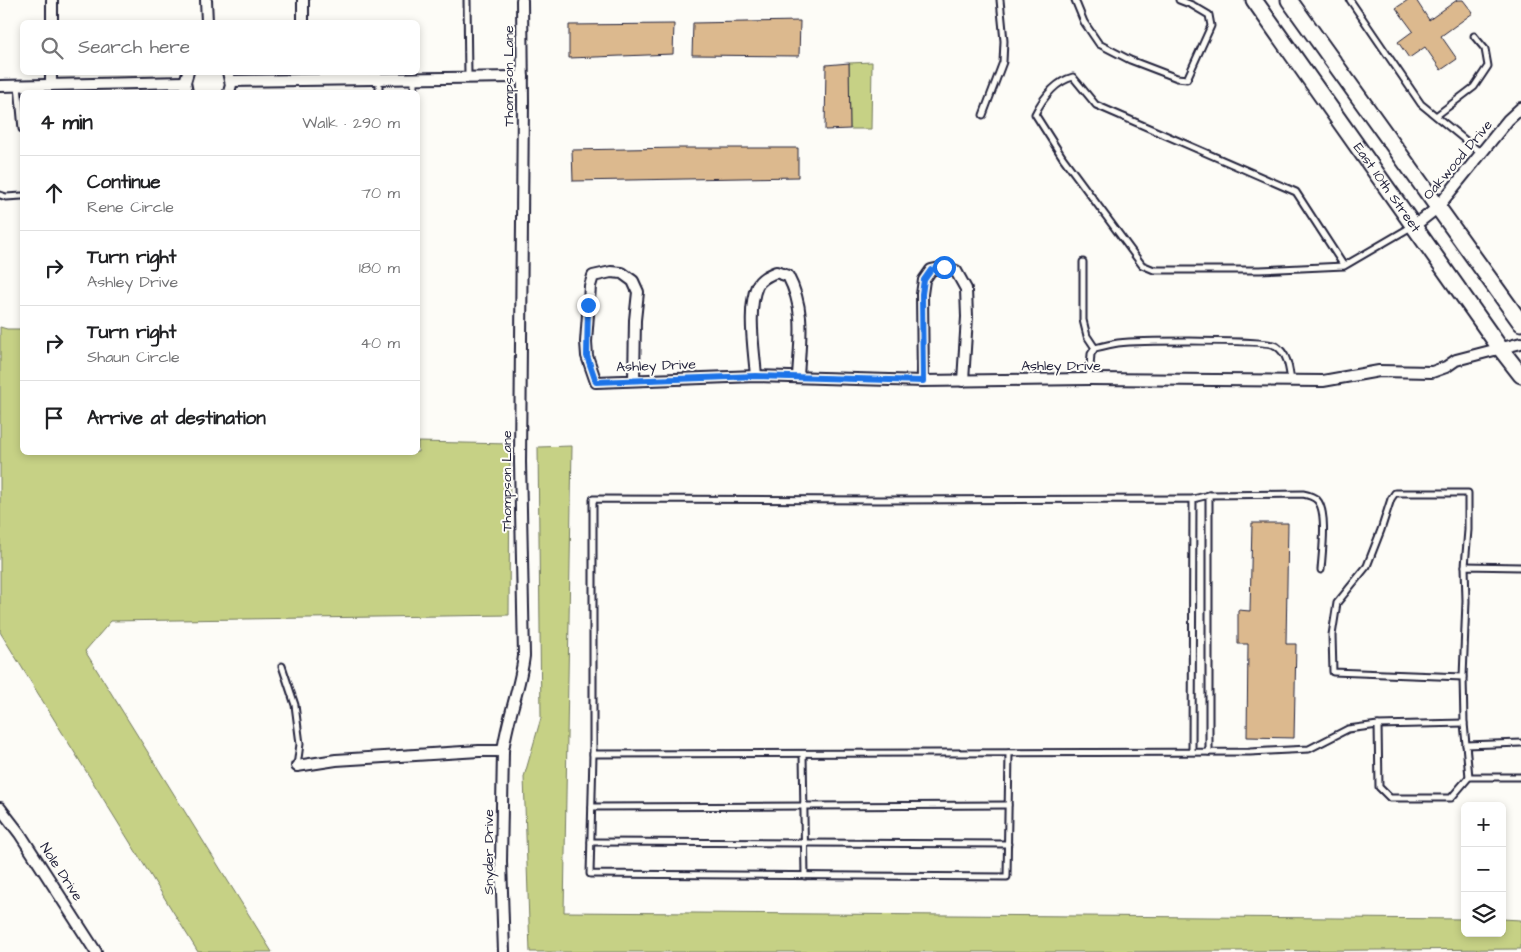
<!DOCTYPE html>
<meta charset="utf-8">
<style>
body{margin:0;font-family:"Architects Daughter",sans-serif;background:#f6f6f6;color:#202124}
.controls{position:absolute;right:15px;bottom:15px;display:grid;overflow:hidden;border-radius:8px;box-shadow:0 2px 8px #0003}
.controls button{width:45px;height:45px;display:grid;place-items:center;padding:0;border:0;border-bottom:1px solid #e0e0e0;background:#fff;color:#202124;font:25px sans-serif}
.stop{position:absolute;width:15px;height:15px;margin:-11px;border:4px solid #1a73e8;border-radius:50%;background:#fff}
.stop.end{background:#1a73e8;border-color:#fff;box-shadow:0 1px 5px #0008}
.list{margin:0;padding:0;list-style:none}
h2{display:flex;justify-content:space-between;align-items:center;height:65px;margin:0;padding:0 20px;font-size:21px}
h2 small{font-size:16px;font-weight:400;color:#757577}
.list li{display:grid;grid-template-columns:32px 1fr auto;gap:15px;align-items:center;box-sizing:border-box;height:75px;padding:0 20px;border-top:1px solid #e0e0e0}
.list b{display:block;font-size:19px;white-space:nowrap}
.list p{margin:0;font-size:16px;white-space:nowrap;color:#757577}
.list em{font-size:16px;font-style:normal;color:#757577}
.icon{flex:none;width:28px;height:28px;fill:none;stroke:currentColor;stroke-width:2;stroke-linecap:round;stroke-linejoin:round}
.map{position:relative;flex:none;width:1521px;height:952px;overflow:hidden}
.search{position:absolute;background:#fff;box-shadow:0 2px 8px #0003;left:20px;top:20px;width:400px;height:55px;display:flex;align-items:center;gap:12px;box-sizing:border-box;padding:0 18px;border-radius:8px;color:#757577;font-size:19px}
.panel{position:absolute;background:#fff;box-shadow:0 2px 8px #0003;left:20px;top:90px;width:400px;height:365px;border-radius:8px}
.map>svg:first-child{display:block}
</style>
<div class="map">
<svg width="1521" height="952" viewBox="0 0 1521 952">
<rect width="100%" height="100%" fill="#fdfcf7"/>
<filter id="ink" filterUnits="userSpaceOnUse"><feTurbulence type="fractalNoise" baseFrequency=".02" numOctaves="2"/><feDisplacementMap in="SourceGraphic" scale="10" xChannelSelector="R" yChannelSelector="G"/><feConvolveMatrix kernelMatrix="1 2 1 2 8 2 1 2 1" color-interpolation-filters="sRGB"/></filter>
<g filter="url(#ink)">
<g fill="#c6d185" stroke="#747a60">
<path d="M 872,62 L 871,129 L 850,129 L 849,63 Z"/>
<path d="M 0,327 L 7,329 L 22,329 L 22,452 L 418,452 L 418,442 L 510,444 L 509,615 L 111,621 L 85,651 L 272,952 L 198,952 L 0,632 Z"/>
<path d="M 572,446 L 564,912 L 1465,919 L 1465,933 L 1502,933 L 1502,919 L 1521,920 L 1521,949 L 1091,952 L 530,952 L 524,777 L 541,718 L 538,447 Z"/>
</g>
<g fill="#dcb98e" stroke="#22223b">
<path d="M 1408,0 L 1416,0 L 1429,20 L 1457,0 L 1463,0 L 1473,13 L 1441,36 L 1457,59 L 1441,70 L 1425,47 L 1409,58 L 1398,42 L 1413,31 L 1396,8 Z"/>
<path d="M 800,21 L 799,56 L 692,55 L 693,23 Z"/>
<path d="M 674,24 L 673,54 L 569,58 L 569,25 Z"/>
<path d="M 849,63 L 850,129 L 825,130 L 826,65 Z"/>
<path d="M 678,148 L 798,148 L 798,177 L 573,181 L 572,150 Z"/>
<path d="M 1252,523 L 1288,523 L 1286,644 L 1296,644 L 1294,738 L 1247,737 L 1248,644 L 1238,644 L 1238,610 L 1250,611 Z"/>
</g>
<g fill="none" stroke-linecap="round" stroke-linejoin="round">
<defs>
<g id="service">
<path d="M 467,0 L 468,76"/>
<path d="M 1075,0 L 1084,22 L 1099,44 L 1130,60 L 1177,78 L 1187,79 L 1211,26 L 1209,15 L 1192,5 L 1179,0"/>
<path d="M 1350,0 L 1421,104 L 1481,153"/>
<path d="M 379,78 L 379,92"/>
<path d="M 414,78 L 414,92"/>
<path d="M 18,85 L 22,129"/>
<path d="M 983,115 L 1003,62 L 1004,41 L 1000,0"/>
<path d="M 1436,116 L 1474,87 L 1488,66 L 1485,49 L 1474,36"/>
<path d="M 0,195 L 6,197 L 22,196"/>
<path d="M 1083,262 L 1083,320 L 1087,336 L 1095,348"/>
<path d="M 1344,266 L 1296,192 L 1096,105 L 1073,77 C 1054,82 1043,98 1035,114 L 1063,158 L 1142,265 L 1154,270 L 1260,270 L 1344,266 L 1411,227"/>
<path d="M 1089,379 L 1091,354 L 1095,348 C 1103,346 1111,344 1118,343 C 1137,341 1267,339 1276,346 C 1288,354 1289,368 1291,381"/>
<path d="M 1209,495 L 1209,752"/>
<path d="M 1193,499 L 1209,495 L 1303,494 C 1308,495 1313,496 1317,500 C 1328,511 1322,554 1321,570"/>
<path d="M 282,666 L 295,705 L 300,744 L 297,766"/>
<path d="M 1463,677 L 1333,672 L 1332,635 L 1337,603 L 1367,566 L 1381,530 L 1391,499 L 1395,493 L 1468,493 L 1468,530 L 1465,566"/>
<path d="M 1378,725 L 1464,723"/>
<path d="M 1466,745 L 1521,743"/>
<path d="M 1192,752 L 1193,499 L 880,500 L 593,499 L 593,754 L 1250,752 L 1309,749 L 1348,729 L 1378,725 L 1379,787 L 1390,798 L 1451,798 L 1469,777 L 1521,777"/>
<path d="M 593,754 L 590,874 L 1007,877 L 1009,753"/>
<path d="M 803,754 L 805,876"/>
<path d="M 1469,777 L 1464,723 L 1463,677 L 1466,601 L 1465,566 L 1521,567"/>
<path d="M 592,807 L 1008,805"/>
<path d="M 591,842 L 1008,844"/>
</g>
<g id="minor">
<path d="M 206,0 L 207,22"/>
<path d="M 303,0 L 303,22"/>
<path d="M 52,22 L 52,0"/>
<path d="M 228,72 L 231,85 L 229,92"/>
<path d="M 231,81 L 523,77"/>
<path d="M 51,85 L 51,72"/>
<path d="M 0,86 L 185,82"/>
<path d="M 187,92 L 185,82 L 188,72"/>
<path d="M 1414,226 L 1437,208 L 1508,120 L 1521,108"/>
<path d="M 756,376 C 754,350 747,309 757,286 C 761,278 769,275 776,272 L 788,276 C 806,310 800,340 798,377"/>
<path d="M 634,380 L 635,320 L 638,292 L 633,281 L 622,273 L 611,272 L 593,276 L 590,286 L 586,342 L 587,356 L 596,382 L 756,376 L 923,381 L 1089,379 L 1323,381 L 1379,371 L 1432,372 L 1446,367 L 1456,360 L 1521,343"/>
<path d="M 923,381 L 922,294 L 924,280 L 931,270 L 944,267 L 956,271 L 966,289 L 967,317 L 963,381"/>
<path d="M 503,751 L 501,862 L 504,952"/>
<path d="M 297,766 L 336,760 L 479,751 L 503,751 C 507,719 520,689 524,656 L 520,462 L 523,101 L 522,0"/>
<path d="M 0,808 L 20,834 L 96,952"/>
</g>
<g id="primary">
<path id="s1" d="M 1254,0 L 1500,348 L 1521,375"/>
<path d="M 1289,0 L 1521,323"/>
</g>
</defs>
<use href="#service" stroke="#22223b" stroke-width="9"/>
<use href="#minor" stroke="#22223b" stroke-width="14"/>
<use href="#primary" stroke="#22223b" stroke-width="19"/>
<use href="#service" stroke="#fdfcf7" stroke-width="5"/>
<use href="#minor" stroke="#fdfcf7" stroke-width="10"/>
<use href="#primary" stroke="#fdfcf7" stroke-width="15"/>
</g>
</g>
<g fill="none" stroke-linecap="round" stroke-linejoin="round" filter="url(#ink)">
<path stroke="#1a73e8" stroke-width="6" d="M 588,305 L 587,356 L 596,382 L 756,376 L 923,381 L 922,294 L 924,280 L 931,270 L 944,267"/>
</g>
<g text-anchor="middle" dominant-baseline="central" stroke-width="4" stroke-linejoin="round" paint-order="stroke">
<g font-size="14" fill="#22223b" stroke="#fdfcf7">
<text transform="translate(509 76) rotate(-90)">Thompson Lane</text>
<text transform="translate(1458 160) rotate(-50)">Oakwood Drive</text>
<text stroke="none"><textPath href="#s1" startOffset="230">East 10th Street</textPath></text>
<text transform="translate(656 366) rotate(-2)">Ashley Drive</text>
<text x="1061" y="366">Ashley Drive</text>
<text transform="translate(507 481) rotate(-90)">Thompson Lane</text>
<text transform="translate(489 852) rotate(-90)">Snyder Drive</text>
<text transform="translate(61 872) rotate(57)">Nole Drive</text>
</g>
</g>
</svg>
<div class="controls">
<button>+</button>
<button>−</button>
<button><svg class="icon" aria-label="layers" viewBox="0 0 24 24"><path d="M12 4l9 5-9 5-9-5zM3 14l9 5 9-5"/></svg></button>
</div>
<div class="stop" style="left:944px;top:267px"></div>
<div class="stop end" style="left:588px;top:305px"></div>
<div class="search"><svg class="icon" aria-label="search" viewBox="0 0 24 24"><circle cx="10" cy="10" r="6"/><path d="M15 15l6 6"/></svg>Search here</div>
<section class="panel">
<h2>4 min<small>Walk · 290 m</small></h2>
<ul class="list">
<li><svg class="icon" aria-label="ahead" viewBox="0 0 24 24"><path d="M12 20V5M6 11l6-6 6 6"/></svg><div><b>Continue</b><p>Rene Circle</p></div><em>70 m</em></li>
<li><svg class="icon" aria-label="right" viewBox="0 0 24 24"><path d="M7 20v-9h11M14 6l5 5-5 5"/></svg><div><b>Turn right</b><p>Ashley Drive</p></div><em>180 m</em></li>
<li><svg class="icon" aria-label="right" viewBox="0 0 24 24"><path d="M7 20v-9h11M14 6l5 5-5 5"/></svg><div><b>Turn right</b><p>Shaun Circle</p></div><em>40 m</em></li>
<li><svg class="icon" aria-label="arrive" viewBox="0 0 24 24"><path d="M6 21V4h12l-3 4 3 4H6"/></svg><div><b>Arrive at destination</b></div></li>
</ul>
</section>
</div>
